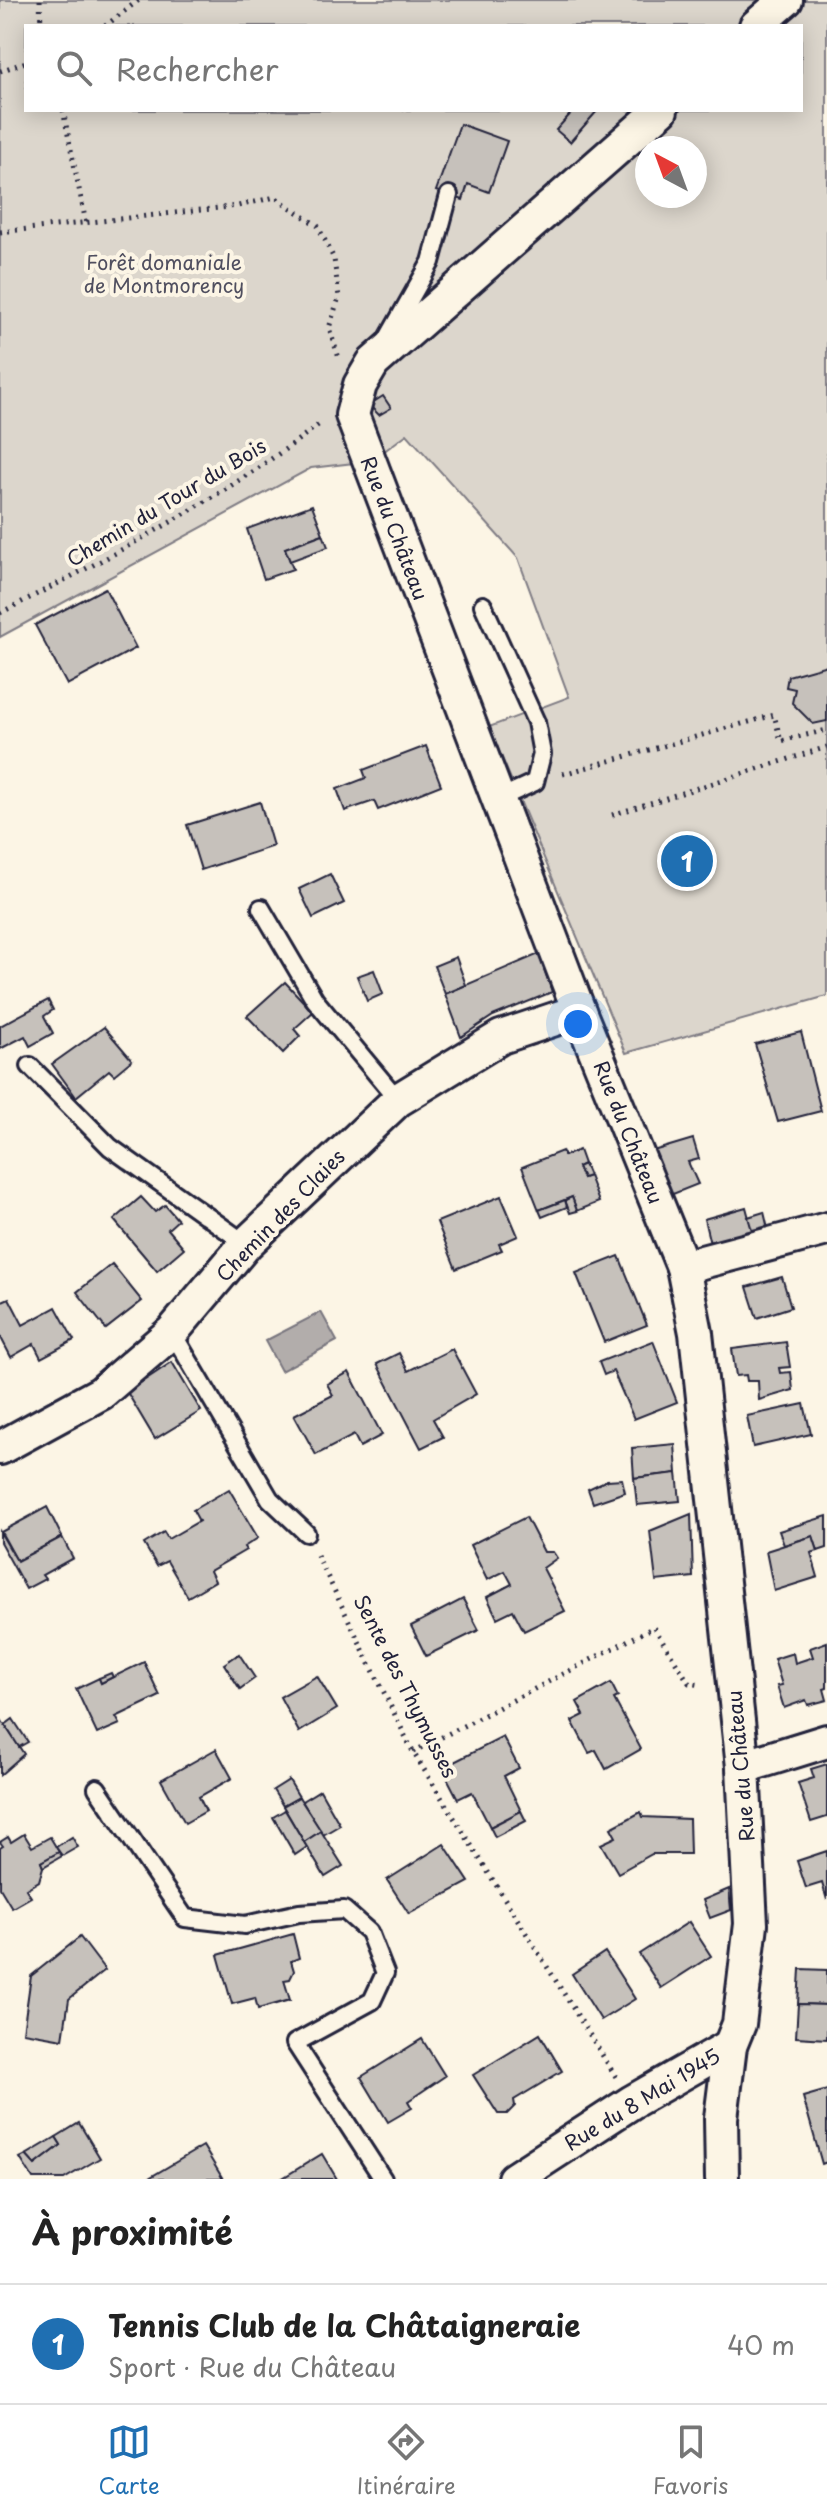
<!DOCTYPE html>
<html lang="fr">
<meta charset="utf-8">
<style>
body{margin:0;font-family:"Playpen Sans",sans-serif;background:#f2f2f2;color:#222}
.compass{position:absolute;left:635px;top:136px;width:72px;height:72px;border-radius:50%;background:#fff;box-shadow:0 4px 20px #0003;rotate:319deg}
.you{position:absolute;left:578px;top:1024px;width:28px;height:28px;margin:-20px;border:6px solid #fff;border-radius:50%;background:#1a73e8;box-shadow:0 0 0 12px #1a73e833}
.badge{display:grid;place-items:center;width:52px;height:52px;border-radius:50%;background:#1f6fb2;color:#fff;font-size:26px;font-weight:700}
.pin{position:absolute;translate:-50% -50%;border:4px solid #fff;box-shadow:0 2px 8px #0006}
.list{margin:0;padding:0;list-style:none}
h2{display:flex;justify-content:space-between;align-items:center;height:104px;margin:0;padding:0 32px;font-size:34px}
h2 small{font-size:26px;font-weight:400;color:#767676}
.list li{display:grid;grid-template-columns:52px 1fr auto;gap:24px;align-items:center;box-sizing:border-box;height:120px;padding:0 32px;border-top:2px solid #e0e0e0}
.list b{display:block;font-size:30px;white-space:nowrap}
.list p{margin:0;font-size:26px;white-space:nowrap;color:#767676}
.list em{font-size:26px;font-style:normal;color:#767676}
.icon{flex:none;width:44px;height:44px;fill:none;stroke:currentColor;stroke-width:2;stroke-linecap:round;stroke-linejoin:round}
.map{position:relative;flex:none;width:827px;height:2179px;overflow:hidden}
.search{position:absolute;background:#fff;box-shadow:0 4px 20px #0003;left:24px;right:24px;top:24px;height:88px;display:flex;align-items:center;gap:20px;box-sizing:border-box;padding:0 28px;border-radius:0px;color:#767676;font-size:30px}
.sheet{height:224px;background:#fff}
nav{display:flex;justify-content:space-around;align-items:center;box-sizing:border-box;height:112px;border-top:2px solid #e0e0e0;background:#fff;font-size:22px;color:#767676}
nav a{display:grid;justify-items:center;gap:4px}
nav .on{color:#1f6fb2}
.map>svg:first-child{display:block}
</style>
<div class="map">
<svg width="827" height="2179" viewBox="0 0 827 2179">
<rect width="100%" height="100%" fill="#fcf5e5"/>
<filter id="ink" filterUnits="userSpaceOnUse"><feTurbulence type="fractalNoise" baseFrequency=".0125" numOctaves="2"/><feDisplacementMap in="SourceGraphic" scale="16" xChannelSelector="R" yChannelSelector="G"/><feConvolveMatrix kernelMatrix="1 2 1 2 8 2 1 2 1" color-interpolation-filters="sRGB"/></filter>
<g filter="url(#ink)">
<path fill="#dcd6cc" stroke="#7f7c84" stroke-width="2" fill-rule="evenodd" d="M 0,0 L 827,0 L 827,996 L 626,1053 L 489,727 L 569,697 L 518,558 L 407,434 L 371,461 L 311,468 L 0,637 ZM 26,26 L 801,26 L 801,110 L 26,110 ZM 647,148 L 695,148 L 695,196 L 647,196 Z"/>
<path fill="#b2adab" stroke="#78757e" stroke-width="2" d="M 321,1312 L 337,1341 L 281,1371 L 265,1341 Z"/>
<g fill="#c6c1bb" stroke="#22223b" stroke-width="2">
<path d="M 574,110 L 598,110 L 570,142 L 556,130 Z"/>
<path d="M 460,124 L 507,141 L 489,192 L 468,184 L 463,200 L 436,191 Z"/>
<path d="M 383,396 L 391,408 L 379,415 L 369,405 Z"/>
<path d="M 312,505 L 323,534 L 285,548 L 293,569 L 264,579 L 247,529 Z"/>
<path d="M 323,534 L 328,547 L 290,561 L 285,548 Z"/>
<path d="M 105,588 L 136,648 L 67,685 L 35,625 Z"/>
<path d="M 827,665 L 827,721 L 813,724 L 792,703 L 795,689 L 786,687 L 788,676 Z"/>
<path d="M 426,746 L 441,785 L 378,810 L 374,801 L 345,811 L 337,789 L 366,778 L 363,770 Z"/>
<path d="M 260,802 L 273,846 L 201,870 L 187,825 Z"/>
<path d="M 330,874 L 344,903 L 313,918 L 299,889 Z"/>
<path d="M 539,954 L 552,992 L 493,1016 L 461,1037 L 445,994 Z"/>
<path d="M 456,957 L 466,985 L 445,994 L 434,966 Z"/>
<path d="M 374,970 L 383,994 L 367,1001 L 357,976 Z"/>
<path d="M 285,982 L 313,1012 L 294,1029 L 300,1036 L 283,1053 L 247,1016 Z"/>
<path d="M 48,1000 L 53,1010 L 44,1016 L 53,1033 L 30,1046 L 25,1036 L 0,1049 L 0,1026 Z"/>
<path d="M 104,1027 L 132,1060 L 114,1075 L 109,1070 L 76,1097 L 52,1064 Z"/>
<path d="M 801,1032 L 821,1111 L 778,1122 L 755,1044 Z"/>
<path d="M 693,1139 L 699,1159 L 688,1162 L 698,1184 L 668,1196 L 653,1151 Z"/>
<path d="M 579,1150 L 584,1164 L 578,1167 L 583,1178 L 589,1176 L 599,1202 L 577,1211 L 572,1197 L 539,1210 L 522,1167 L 562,1151 L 564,1156 Z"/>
<path d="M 584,1164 L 589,1176 L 583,1178 L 578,1167 Z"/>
<path d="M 501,1196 L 518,1236 L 499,1244 L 502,1250 L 456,1269 L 437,1222 Z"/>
<path d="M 141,1197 L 155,1212 L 165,1205 L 178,1220 L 168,1229 L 184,1248 L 157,1271 L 114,1220 Z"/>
<path d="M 572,1197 L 577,1211 L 570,1213 L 565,1200 Z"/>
<path d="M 565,1200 L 567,1207 L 542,1217 L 539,1210 Z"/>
<path d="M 746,1207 L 754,1237 L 711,1248 L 704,1219 Z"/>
<path d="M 764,1212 L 769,1233 L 754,1237 L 748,1217 Z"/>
<path d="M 619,1256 L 647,1325 L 604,1342 L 576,1273 Z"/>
<path d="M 112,1264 L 142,1301 L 106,1329 L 77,1292 Z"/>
<path d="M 782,1277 L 791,1307 L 757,1318 L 747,1287 Z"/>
<path d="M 9,1298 L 23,1325 L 56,1307 L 74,1340 L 41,1358 L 34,1344 L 11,1357 L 0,1336 L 0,1302 Z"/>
<path d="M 653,1341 L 677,1402 L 634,1419 L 613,1371 L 604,1375 L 599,1362 Z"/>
<path d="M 786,1342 L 790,1367 L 779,1368 L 780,1373 L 791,1372 L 793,1390 L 759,1400 L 758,1381 L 747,1381 L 746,1375 L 736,1376 L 732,1349 Z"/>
<path d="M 452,1349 L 476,1394 L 433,1419 L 443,1437 L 421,1448 L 377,1364 L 399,1353 L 408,1371 Z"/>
<path d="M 172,1362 L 201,1411 L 155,1439 L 127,1392 Z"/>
<path d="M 349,1372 L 382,1435 L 360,1447 L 354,1435 L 316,1455 L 294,1415 L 333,1395 L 327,1384 Z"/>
<path d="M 804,1404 L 811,1434 L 753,1447 L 747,1416 Z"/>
<path d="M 675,1444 L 677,1473 L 634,1478 L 632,1448 Z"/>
<path d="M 677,1473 L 680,1501 L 637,1505 L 634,1478 Z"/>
<path d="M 622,1479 L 625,1492 L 593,1503 L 588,1489 L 607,1480 Z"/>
<path d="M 229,1489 L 258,1538 L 244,1547 L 246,1550 L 210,1571 L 215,1581 L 188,1597 L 167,1561 L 157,1566 L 144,1544 L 164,1532 L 168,1539 L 199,1521 L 193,1510 Z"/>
<path d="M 47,1507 L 62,1537 L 17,1561 L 1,1532 Z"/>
<path d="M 691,1514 L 693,1577 L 656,1581 L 650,1531 Z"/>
<path d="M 827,1516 L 827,1548 L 818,1551 L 813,1536 L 784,1545 L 779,1531 Z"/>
<path d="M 526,1517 L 544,1552 L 553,1552 L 557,1558 L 543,1568 L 565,1611 L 524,1631 L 513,1610 L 497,1618 L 487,1597 L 512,1584 L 505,1571 L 487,1580 L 470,1545 Z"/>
<path d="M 0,1532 L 17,1561 L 62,1537 L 73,1558 L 42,1575 L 45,1579 L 26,1589 L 0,1542 Z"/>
<path d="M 813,1536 L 818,1551 L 811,1553 L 818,1577 L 774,1591 L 766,1551 Z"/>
<path d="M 463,1599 L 479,1630 L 426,1656 L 411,1626 Z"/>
<path d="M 827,1642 L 827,1688 L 824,1689 L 827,1700 L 808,1705 L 806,1700 L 784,1708 L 777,1686 L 782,1685 L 774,1659 L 793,1653 L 795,1663 L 813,1657 L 810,1648 Z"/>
<path d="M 239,1654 L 255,1678 L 240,1689 L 224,1664 Z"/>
<path d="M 144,1662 L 160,1696 L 116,1717 L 120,1724 L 97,1734 L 76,1689 L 99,1678 L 101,1683 Z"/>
<path d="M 111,1673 L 113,1677 L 101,1683 L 99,1678 Z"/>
<path d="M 317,1676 L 337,1709 L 299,1732 L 280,1697 Z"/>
<path d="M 611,1683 L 618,1697 L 614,1699 L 641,1749 L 606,1769 L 596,1750 L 589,1753 L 572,1721 L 584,1715 L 577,1702 Z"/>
<path d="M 0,1718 L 24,1754 L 0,1775 Z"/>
<path d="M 13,1719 L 28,1742 L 19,1747 L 5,1725 Z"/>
<path d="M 503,1737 L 519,1768 L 504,1776 L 521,1811 L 490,1827 L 472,1792 L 458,1799 L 442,1768 Z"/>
<path d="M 216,1749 L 232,1778 L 199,1797 L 206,1811 L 185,1823 L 161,1780 Z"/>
<path d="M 827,1764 L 827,1817 L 811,1822 L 798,1783 L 814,1778 L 811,1769 Z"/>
<path d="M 289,1780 L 299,1797 L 283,1806 L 273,1790 Z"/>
<path d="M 320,1790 L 340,1825 L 323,1835 L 302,1801 Z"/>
<path d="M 299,1797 L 321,1831 L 304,1842 L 283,1806 Z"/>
<path d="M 285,1810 L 307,1847 L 295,1855 L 273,1817 Z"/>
<path d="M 521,1811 L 526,1821 L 495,1837 L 490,1827 Z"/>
<path d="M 641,1812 L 643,1817 L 689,1819 L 690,1854 L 652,1854 L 618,1873 L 601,1844 L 616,1837 L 611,1828 Z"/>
<path d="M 321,1831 L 343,1866 L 325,1877 L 304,1842 Z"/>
<path d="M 24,1834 L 32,1847 L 50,1837 L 59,1852 L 41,1862 L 43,1867 L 39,1881 L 26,1889 L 31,1897 L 12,1908 L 0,1888 L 0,1848 L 3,1846 L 0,1842 L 8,1837 L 11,1842 Z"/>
<path d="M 72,1837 L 78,1847 L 62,1856 L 56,1847 Z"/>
<path d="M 444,1844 L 469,1882 L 409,1914 L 387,1880 Z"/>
<path d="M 827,1851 L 827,1900 L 822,1883 L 806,1888 L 797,1861 Z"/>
<path d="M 59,1852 L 62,1856 L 43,1867 L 41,1862 Z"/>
<path d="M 729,1889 L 731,1910 L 710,1918 L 703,1900 Z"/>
<path d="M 689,1922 L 711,1956 L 661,1988 L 639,1954 Z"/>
<path d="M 293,1934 L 299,1958 L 291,1961 L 294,1971 L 290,1979 L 284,1980 L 290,2000 L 258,2009 L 255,1998 L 232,2004 L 218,1955 Z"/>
<path d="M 80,1937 L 105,1970 L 69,1999 L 63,2039 L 23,2032 L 31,1976 Z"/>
<path d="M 605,1952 L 635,1999 L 601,2020 L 572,1974 Z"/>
<path d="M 800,1969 L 827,1970 L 827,2005 L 798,2004 Z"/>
<path d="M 798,2004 L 827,2005 L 827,2039 L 796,2037 Z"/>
<path d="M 540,2034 L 562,2071 L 514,2100 L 515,2106 L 507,2114 L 498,2114 L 473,2075 Z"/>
<path d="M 422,2039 L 445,2076 L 408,2101 L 412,2108 L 388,2122 L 361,2077 Z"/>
<path d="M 827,2090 L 827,2162 L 822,2164 L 803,2097 Z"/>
<path d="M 79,2123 L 100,2158 L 64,2179 L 33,2179 L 20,2158 L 26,2155 L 35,2165 L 61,2145 L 56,2137 Z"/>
<path d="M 56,2137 L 61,2145 L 35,2165 L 26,2155 Z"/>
<path d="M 203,2146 L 223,2179 L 150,2179 L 149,2178 Z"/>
<path d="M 322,2154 L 337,2179 L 281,2179 Z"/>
</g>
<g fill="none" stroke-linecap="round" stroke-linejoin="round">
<defs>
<g id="service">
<path d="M 388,338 L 431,262 L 449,195"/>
<path d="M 483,605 L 536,722 L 542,754 L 535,782 L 498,799"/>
<path d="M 261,908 L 315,1000 L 398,1100"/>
<path d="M 30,1066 L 110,1147 L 246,1244"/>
<path d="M 172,1332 L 270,1499 L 306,1533"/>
<path d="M 97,1788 L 185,1918 L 245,1925 L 299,1913 L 344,1910 L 369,1932 L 385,1973 L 372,2001 L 295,2043 L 383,2179"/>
</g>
<g id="minor">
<path d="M 756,26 L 786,0"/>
<path d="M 661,110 L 373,363 L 360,385 L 352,415 L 579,1011 L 683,1267 L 696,1333 L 743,1767 L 751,1924 L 739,2024 L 730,2046 L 721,2118 L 722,2179"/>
<path d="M 683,1267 L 827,1229"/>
<path d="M 0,1448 L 101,1393 L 172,1332 L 246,1244 L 398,1100 L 501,1037 L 579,1011"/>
<path d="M 743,1767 L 827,1741"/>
<path d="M 514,2179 L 632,2102 L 730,2046"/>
</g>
</defs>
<use href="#service" stroke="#22223b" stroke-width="22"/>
<use href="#minor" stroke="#22223b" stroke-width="38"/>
<g stroke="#22223b" stroke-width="5" stroke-dasharray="2 6" stroke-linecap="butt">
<path d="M 40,0 L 41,26"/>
<path d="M 105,26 L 139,0"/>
<path d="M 0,71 L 26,62"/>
<path d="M 63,110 L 86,223"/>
<path d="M 0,232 L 238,206 L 275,197 L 318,226 L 334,259 L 339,297 L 329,328 L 339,358"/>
<path d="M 0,613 C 109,558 225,497 322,422"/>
<path d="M 563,774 L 774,715 L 781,741 L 827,730"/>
<path d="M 612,815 L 827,747"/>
<path d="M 317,1555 L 413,1752 L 616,2077"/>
<path d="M 413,1752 L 654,1627 L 689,1683 L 702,1685"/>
</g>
<use href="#service" stroke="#fcf5e5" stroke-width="16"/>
<use href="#minor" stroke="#fcf5e5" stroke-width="32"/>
</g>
</g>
<g text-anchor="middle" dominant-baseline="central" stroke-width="8" stroke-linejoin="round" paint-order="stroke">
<g font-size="20" fill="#504f5f" stroke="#fcf5e5">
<text x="164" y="262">Forêt domaniale<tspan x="164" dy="23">de Montmorency</tspan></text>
</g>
<g font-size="20" fill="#22223b" stroke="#fcf5e5">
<text transform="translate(166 502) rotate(-31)">Chemin du Tour du Bois</text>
<text transform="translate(395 528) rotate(69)">Rue du Château</text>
<text transform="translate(629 1132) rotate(68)">Rue du Château</text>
<text transform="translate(280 1215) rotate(-46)">Chemin des Claies</text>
<text transform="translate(406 1686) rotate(63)">Sente des Thymusses</text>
<text transform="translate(740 1766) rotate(-95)">Rue du Château</text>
<text transform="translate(642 2099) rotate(-31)">Rue du 8 Mai 1945</text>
</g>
</g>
</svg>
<svg class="compass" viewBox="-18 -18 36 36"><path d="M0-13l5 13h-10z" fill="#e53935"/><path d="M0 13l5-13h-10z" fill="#767676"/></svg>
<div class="you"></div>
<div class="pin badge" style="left:687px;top:861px">1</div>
<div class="search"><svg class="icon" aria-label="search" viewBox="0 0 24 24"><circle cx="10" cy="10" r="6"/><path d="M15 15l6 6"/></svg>Rechercher</div>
</div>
<section class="sheet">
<h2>À proximité<small></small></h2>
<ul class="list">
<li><span class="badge">1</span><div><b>Tennis Club de la Châtaigneraie</b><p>Sport · Rue du Château</p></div><em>40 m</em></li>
</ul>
</section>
<nav>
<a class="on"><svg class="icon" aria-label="map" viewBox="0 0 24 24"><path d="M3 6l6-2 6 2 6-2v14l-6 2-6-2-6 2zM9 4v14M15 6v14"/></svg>Carte</a>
<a><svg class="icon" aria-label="directions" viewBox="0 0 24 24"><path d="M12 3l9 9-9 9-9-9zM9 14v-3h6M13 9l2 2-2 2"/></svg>Itinéraire</a>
<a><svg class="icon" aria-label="saved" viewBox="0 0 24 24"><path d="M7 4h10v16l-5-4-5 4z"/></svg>Favoris</a>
</nav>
